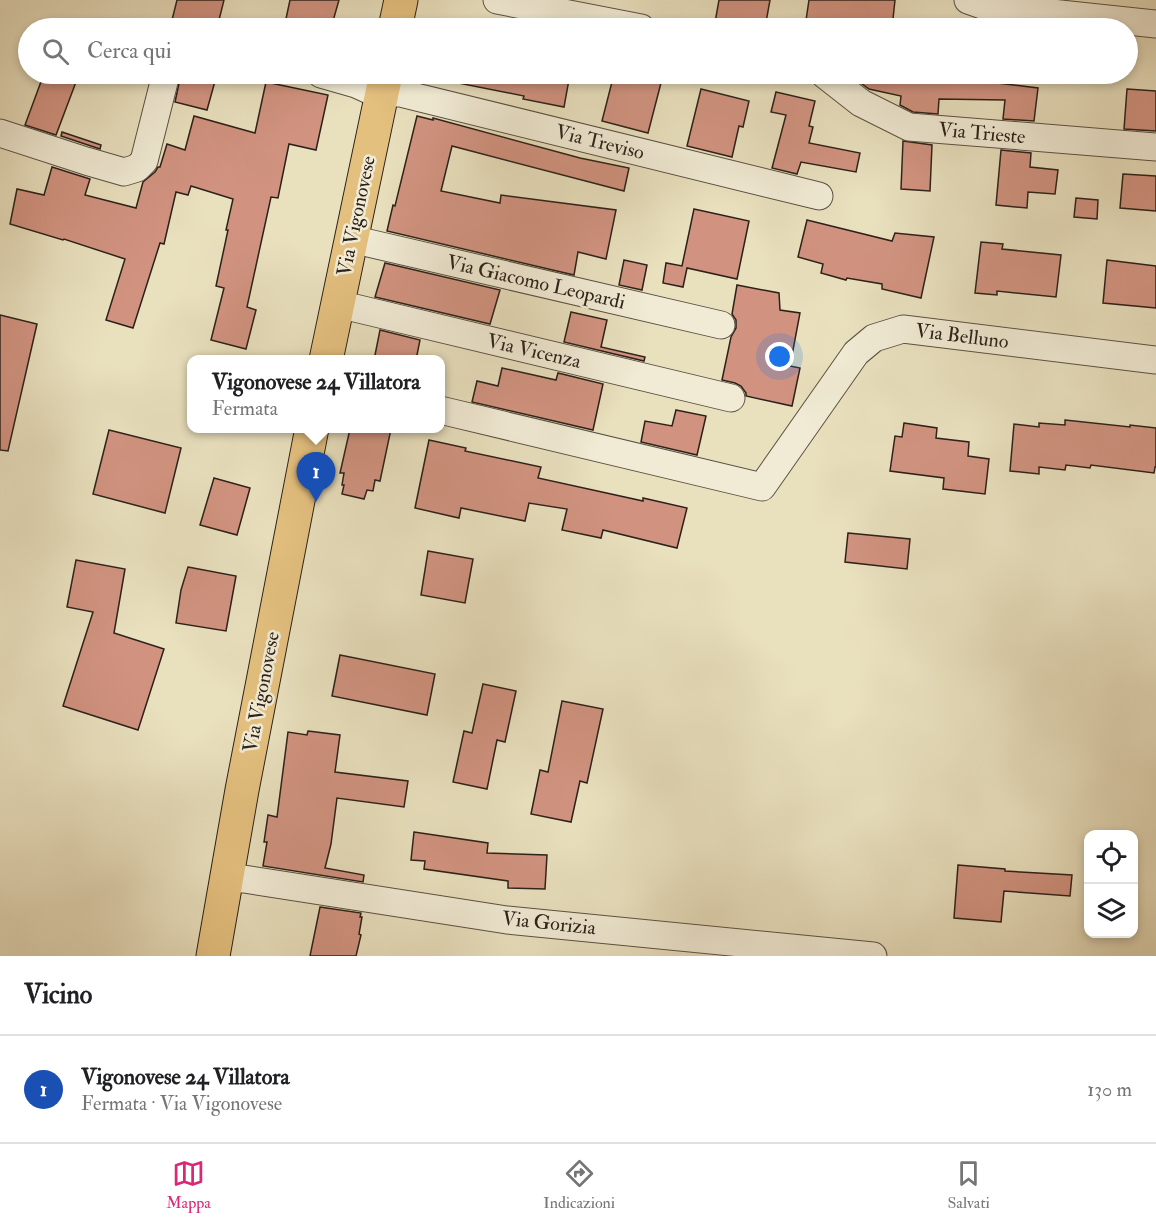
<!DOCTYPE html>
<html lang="it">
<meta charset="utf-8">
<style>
body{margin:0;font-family:"IM FELL Double Pica",serif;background:#f6f6f6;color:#202124}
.controls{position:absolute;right:18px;bottom:18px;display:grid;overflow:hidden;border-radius:12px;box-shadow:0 3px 9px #0003}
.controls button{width:54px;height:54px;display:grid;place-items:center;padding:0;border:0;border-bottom:2px solid #e0e0e0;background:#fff;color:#202124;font:30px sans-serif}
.you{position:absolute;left:780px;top:357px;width:21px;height:21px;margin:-15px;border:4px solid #fff;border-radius:50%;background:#1a73e8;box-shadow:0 0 0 9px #1a73e833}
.badge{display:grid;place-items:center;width:39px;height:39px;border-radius:50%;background:#db2777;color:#fff;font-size:20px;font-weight:700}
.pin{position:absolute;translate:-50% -50px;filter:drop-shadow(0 2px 3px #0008)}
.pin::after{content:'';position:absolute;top:32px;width:21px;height:18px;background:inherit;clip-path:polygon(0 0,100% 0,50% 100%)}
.popup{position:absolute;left:187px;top:355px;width:258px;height:78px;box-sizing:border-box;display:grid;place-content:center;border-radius:12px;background:#fff;filter:drop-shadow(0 2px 4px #0005);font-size:20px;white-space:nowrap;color:#757577}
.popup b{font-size:22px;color:#202124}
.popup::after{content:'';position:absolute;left:50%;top:100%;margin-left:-12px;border:12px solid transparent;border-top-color:#fff}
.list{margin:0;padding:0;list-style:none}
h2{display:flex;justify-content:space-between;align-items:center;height:78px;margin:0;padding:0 24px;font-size:26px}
h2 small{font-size:20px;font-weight:400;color:#757577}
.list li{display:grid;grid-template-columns:39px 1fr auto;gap:18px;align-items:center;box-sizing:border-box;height:108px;padding:0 24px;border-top:2px solid #e0e0e0}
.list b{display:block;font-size:22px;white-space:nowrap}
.list p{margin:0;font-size:20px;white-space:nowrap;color:#757577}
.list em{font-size:20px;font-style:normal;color:#757577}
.icon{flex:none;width:33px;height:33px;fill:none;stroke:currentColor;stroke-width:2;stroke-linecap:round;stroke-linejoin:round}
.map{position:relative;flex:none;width:1156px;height:956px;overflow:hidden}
.search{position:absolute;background:#fff;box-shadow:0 3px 9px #0003;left:18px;right:18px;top:18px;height:66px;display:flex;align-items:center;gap:15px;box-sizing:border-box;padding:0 21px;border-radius:33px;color:#757577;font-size:22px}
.sheet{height:186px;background:#fff}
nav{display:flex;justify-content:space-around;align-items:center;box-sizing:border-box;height:84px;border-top:2px solid #e0e0e0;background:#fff;font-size:16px;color:#757577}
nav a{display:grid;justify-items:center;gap:3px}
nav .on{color:#db2777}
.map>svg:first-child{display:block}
</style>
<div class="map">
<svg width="1156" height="956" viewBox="0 0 1156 956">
<rect width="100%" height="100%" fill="#e9e0be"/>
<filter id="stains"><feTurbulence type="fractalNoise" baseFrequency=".00333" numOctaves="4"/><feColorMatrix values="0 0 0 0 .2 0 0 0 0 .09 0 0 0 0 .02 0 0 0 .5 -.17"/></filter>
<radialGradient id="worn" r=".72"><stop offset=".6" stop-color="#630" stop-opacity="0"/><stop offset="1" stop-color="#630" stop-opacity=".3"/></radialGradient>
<g fill="#d19380" stroke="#2c211a" stroke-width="1.5">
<path d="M 177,0 L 224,0 L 217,28 L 188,28 L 171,24 Z"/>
<path d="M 290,0 L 339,0 L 331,28 L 284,28 Z"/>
<path d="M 719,0 L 770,0 L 765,28 L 714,28 Z"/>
<path d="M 809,0 L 895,0 L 892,28 L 816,28 L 805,27 Z"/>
<path d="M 54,74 L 79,74 L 56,135 L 25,125 L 42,79 L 51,82 Z"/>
<path d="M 181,74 L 217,74 L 207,110 L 175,102 Z"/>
<path d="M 459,74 L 570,74 L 564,107 L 523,99 L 524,96 L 458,83 Z"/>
<path d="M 614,74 L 638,74 L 662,79 L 648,133 L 602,121 Z"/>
<path d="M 849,74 L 913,74 L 941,76 L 941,79 L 981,79 L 981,81 L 1038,88 L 1034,121 L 1003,119 L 1005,100 L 939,99 L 938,114 L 913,112 L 900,105 L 901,96 L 869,89 Z"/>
<path d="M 266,82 L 328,95 L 316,150 L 289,144 L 278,198 L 271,197 L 247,307 L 256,310 L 246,349 L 211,340 L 224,288 L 216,286 L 228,230 L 226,230 L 233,199 L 191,186 L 188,195 L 176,192 L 164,244 L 160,243 L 133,328 L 106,320 L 125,259 L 64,239 L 63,240 L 10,224 L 17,189 L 44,195 L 52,167 L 90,179 L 85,195 L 136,208 L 143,182 L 155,172 L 158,167 L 160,167 L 167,144 L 185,150 L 194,116 L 255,133 Z"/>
<path d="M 701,89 L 749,101 L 743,127 L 739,126 L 732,157 L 687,146 Z"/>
<path d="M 1127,89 L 1156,91 L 1156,131 L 1124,129 Z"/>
<path d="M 776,92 L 815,101 L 809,126 L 813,127 L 809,143 L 860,153 L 856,172 L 801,162 L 797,174 L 772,168 L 786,115 L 771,112 Z"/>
<path d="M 417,116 L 433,120 L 433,118 L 580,158 L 629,168 L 624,191 L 452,146 L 441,191 L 500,203 L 501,195 L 616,210 L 606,259 L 578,252 L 574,275 L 387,231 L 393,205 L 395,206 Z"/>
<path d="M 62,132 L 101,145 L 100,149 L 61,136 Z"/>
<path d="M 903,141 L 932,145 L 930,191 L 901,189 Z"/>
<path d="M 1001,150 L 1031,153 L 1030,167 L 1058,170 L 1055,194 L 1028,192 L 1027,208 L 996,205 Z"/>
<path d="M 1123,174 L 1156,176 L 1156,211 L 1120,208 Z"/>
<path d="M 1076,198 L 1098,200 L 1097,219 L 1074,217 Z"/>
<path d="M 694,209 L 749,221 L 737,279 L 687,268 L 683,287 L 663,283 L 666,263 L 682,266 Z"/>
<path d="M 807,220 L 892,241 L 895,233 L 934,237 L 921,298 L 882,289 L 882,284 L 847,278 L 846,280 L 821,273 L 823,264 L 798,257 Z"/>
<path d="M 981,242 L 1003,244 L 1002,249 L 1061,255 L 1056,297 L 997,291 L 997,295 L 975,293 Z"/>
<path d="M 624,260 L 647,265 L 642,290 L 619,285 Z"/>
<path d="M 1107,260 L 1156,266 L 1156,308 L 1103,303 Z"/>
<path d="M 385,263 L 500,290 L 490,324 L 375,297 Z"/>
<path d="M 737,285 L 779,293 L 780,310 L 800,313 L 790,366 L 800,368 L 792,406 L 746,396 L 746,393 L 741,386 L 735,383 L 722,380 L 731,337 L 736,328 L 736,320 L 732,314 Z"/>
<path d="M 571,312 L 607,320 L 601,347 L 645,357 L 644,361 L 564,342 Z"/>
<path d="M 0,315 L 37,324 L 8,451 L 0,450 Z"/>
<path d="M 380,330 L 420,340 L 416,360 L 374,360 Z"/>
<path d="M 502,368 L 556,380 L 558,373 L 603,384 L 593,430 L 472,402 L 477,381 L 498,386 Z"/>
<path d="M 676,410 L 706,416 L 697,455 L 641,442 L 645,421 L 672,426 Z"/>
<path d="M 1065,420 L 1130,427 L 1130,425 L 1156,428 L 1156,467 L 1155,467 L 1154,473 L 1091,465 L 1090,468 L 1066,465 L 1065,470 L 1039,467 L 1039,474 L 1010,471 L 1014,424 L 1039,427 L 1039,423 L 1065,425 Z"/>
<path d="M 904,423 L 937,428 L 936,438 L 969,442 L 968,456 L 989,459 L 985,494 L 943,489 L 944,478 L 890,471 L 895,436 L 902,437 Z"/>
<path d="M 350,429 L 391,429 L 380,481 L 375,480 L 373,491 L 367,490 L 364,499 L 342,494 L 344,485 L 342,485 L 344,473 L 340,473 Z"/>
<path d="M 109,430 L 181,448 L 165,513 L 93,494 Z"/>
<path d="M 429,440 L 466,448 L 465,451 L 541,467 L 538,478 L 643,501 L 643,498 L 687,508 L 677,548 L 603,530 L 601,538 L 562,530 L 567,509 L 529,503 L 525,521 L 461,508 L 459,518 L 415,508 Z"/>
<path d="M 214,478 L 250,488 L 237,535 L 200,525 Z"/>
<path d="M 848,533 L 910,539 L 907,569 L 845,562 Z"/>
<path d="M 428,551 L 473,559 L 465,603 L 421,595 Z"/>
<path d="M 76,560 L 125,569 L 114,633 L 164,649 L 138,730 L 63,706 L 93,612 L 67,607 Z"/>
<path d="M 188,567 L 236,576 L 226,631 L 176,623 L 181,590 Z"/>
<path d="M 340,655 L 435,674 L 427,715 L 332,696 Z"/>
<path d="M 483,684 L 516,691 L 505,742 L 497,740 L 487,789 L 453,782 L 464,731 L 472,733 Z"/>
<path d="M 562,701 L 603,709 L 587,783 L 580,781 L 571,822 L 531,814 L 540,770 L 548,772 Z"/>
<path d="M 308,731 L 340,735 L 335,772 L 408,781 L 404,807 L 337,798 L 331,844 L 325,868 L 364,875 L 363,882 L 263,866 L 267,842 L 264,842 L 268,815 L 277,817 L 288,732 L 307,735 Z"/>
<path d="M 414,832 L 488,843 L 487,853 L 547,855 L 545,889 L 508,888 L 508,881 L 424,869 L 425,861 L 411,860 Z"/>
<path d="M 958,865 L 1005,869 L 1005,871 L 1072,875 L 1070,896 L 1004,891 L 1001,922 L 954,918 Z"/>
<path d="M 320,907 L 361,913 L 360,917 L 362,917 L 359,934 L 361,935 L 356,956 L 310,956 Z"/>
</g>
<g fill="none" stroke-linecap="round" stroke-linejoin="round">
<defs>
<g id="minor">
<path d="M 497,0 L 641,28"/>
<path d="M 968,0 L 985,6 L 1156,24"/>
<path d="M 321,74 L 356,84 L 367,89 L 381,93 L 400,93 L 819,196"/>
<path d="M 824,74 L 861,103 L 909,127 L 1156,147"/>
<path d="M 0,133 L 86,161 L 124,172 L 137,168 L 144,161 L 166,74"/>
<path d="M 351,239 L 721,325"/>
<path d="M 338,304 L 731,398"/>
<path d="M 440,410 L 762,487 L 856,353 L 874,338 L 903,329 L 1156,360"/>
<path d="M 226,879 L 244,879 L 507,920 L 873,956"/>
</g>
<g id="major">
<path d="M 395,28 L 401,0"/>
<path d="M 326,360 L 386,74"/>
<path d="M 213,956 L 242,790 L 312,428"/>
</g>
</defs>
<use href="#minor" stroke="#5b5143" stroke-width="29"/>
<use href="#major" stroke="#2c211a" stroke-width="35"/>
<use href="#minor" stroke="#f1ebd5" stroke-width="27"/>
<use href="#major" stroke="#e4c07f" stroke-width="33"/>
</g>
<g text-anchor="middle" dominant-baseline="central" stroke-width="5" stroke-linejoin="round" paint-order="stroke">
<g font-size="20" fill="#2c211a" stroke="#f1ebd5">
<text transform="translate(982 133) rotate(5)">Via Trieste</text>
<text transform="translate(600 142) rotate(14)">Via Treviso</text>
<text transform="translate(356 216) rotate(-78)">Via Vigonovese</text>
<text transform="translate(536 282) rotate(13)">Via Giacomo Leopardi</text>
<text transform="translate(962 336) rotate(7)">Via Belluno</text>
<text transform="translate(534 351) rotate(13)">Via Vicenza</text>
<text transform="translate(261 692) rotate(-79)">Via Vigonovese</text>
<text transform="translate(549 923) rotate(6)">Via Gorizia</text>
</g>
</g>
<rect width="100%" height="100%" filter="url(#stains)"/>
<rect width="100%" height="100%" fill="url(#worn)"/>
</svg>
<div class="controls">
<button><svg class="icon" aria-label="locate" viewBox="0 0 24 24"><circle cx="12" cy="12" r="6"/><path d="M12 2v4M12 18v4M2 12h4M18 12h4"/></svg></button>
<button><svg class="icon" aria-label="layers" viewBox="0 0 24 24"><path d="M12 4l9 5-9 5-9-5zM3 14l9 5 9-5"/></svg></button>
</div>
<div class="you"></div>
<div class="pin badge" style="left:316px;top:502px;background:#1a4fb4">1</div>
<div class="popup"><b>Vigonovese 24 Villatora</b>Fermata</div>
<div class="search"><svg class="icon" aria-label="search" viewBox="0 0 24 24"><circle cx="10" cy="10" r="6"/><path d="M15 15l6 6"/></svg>Cerca qui</div>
</div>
<section class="sheet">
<h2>Vicino<small></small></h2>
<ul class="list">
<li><span class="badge" style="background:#1a4fb4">1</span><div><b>Vigonovese 24 Villatora</b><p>Fermata · Via Vigonovese</p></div><em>130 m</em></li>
</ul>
</section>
<nav>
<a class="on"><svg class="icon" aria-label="map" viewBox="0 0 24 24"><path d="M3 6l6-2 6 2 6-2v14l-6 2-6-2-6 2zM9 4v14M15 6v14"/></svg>Mappa</a>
<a><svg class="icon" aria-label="directions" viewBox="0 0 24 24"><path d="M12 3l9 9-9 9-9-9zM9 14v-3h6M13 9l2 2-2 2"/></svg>Indicazioni</a>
<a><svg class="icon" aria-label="saved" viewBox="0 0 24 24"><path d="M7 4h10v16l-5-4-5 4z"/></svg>Salvati</a>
</nav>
